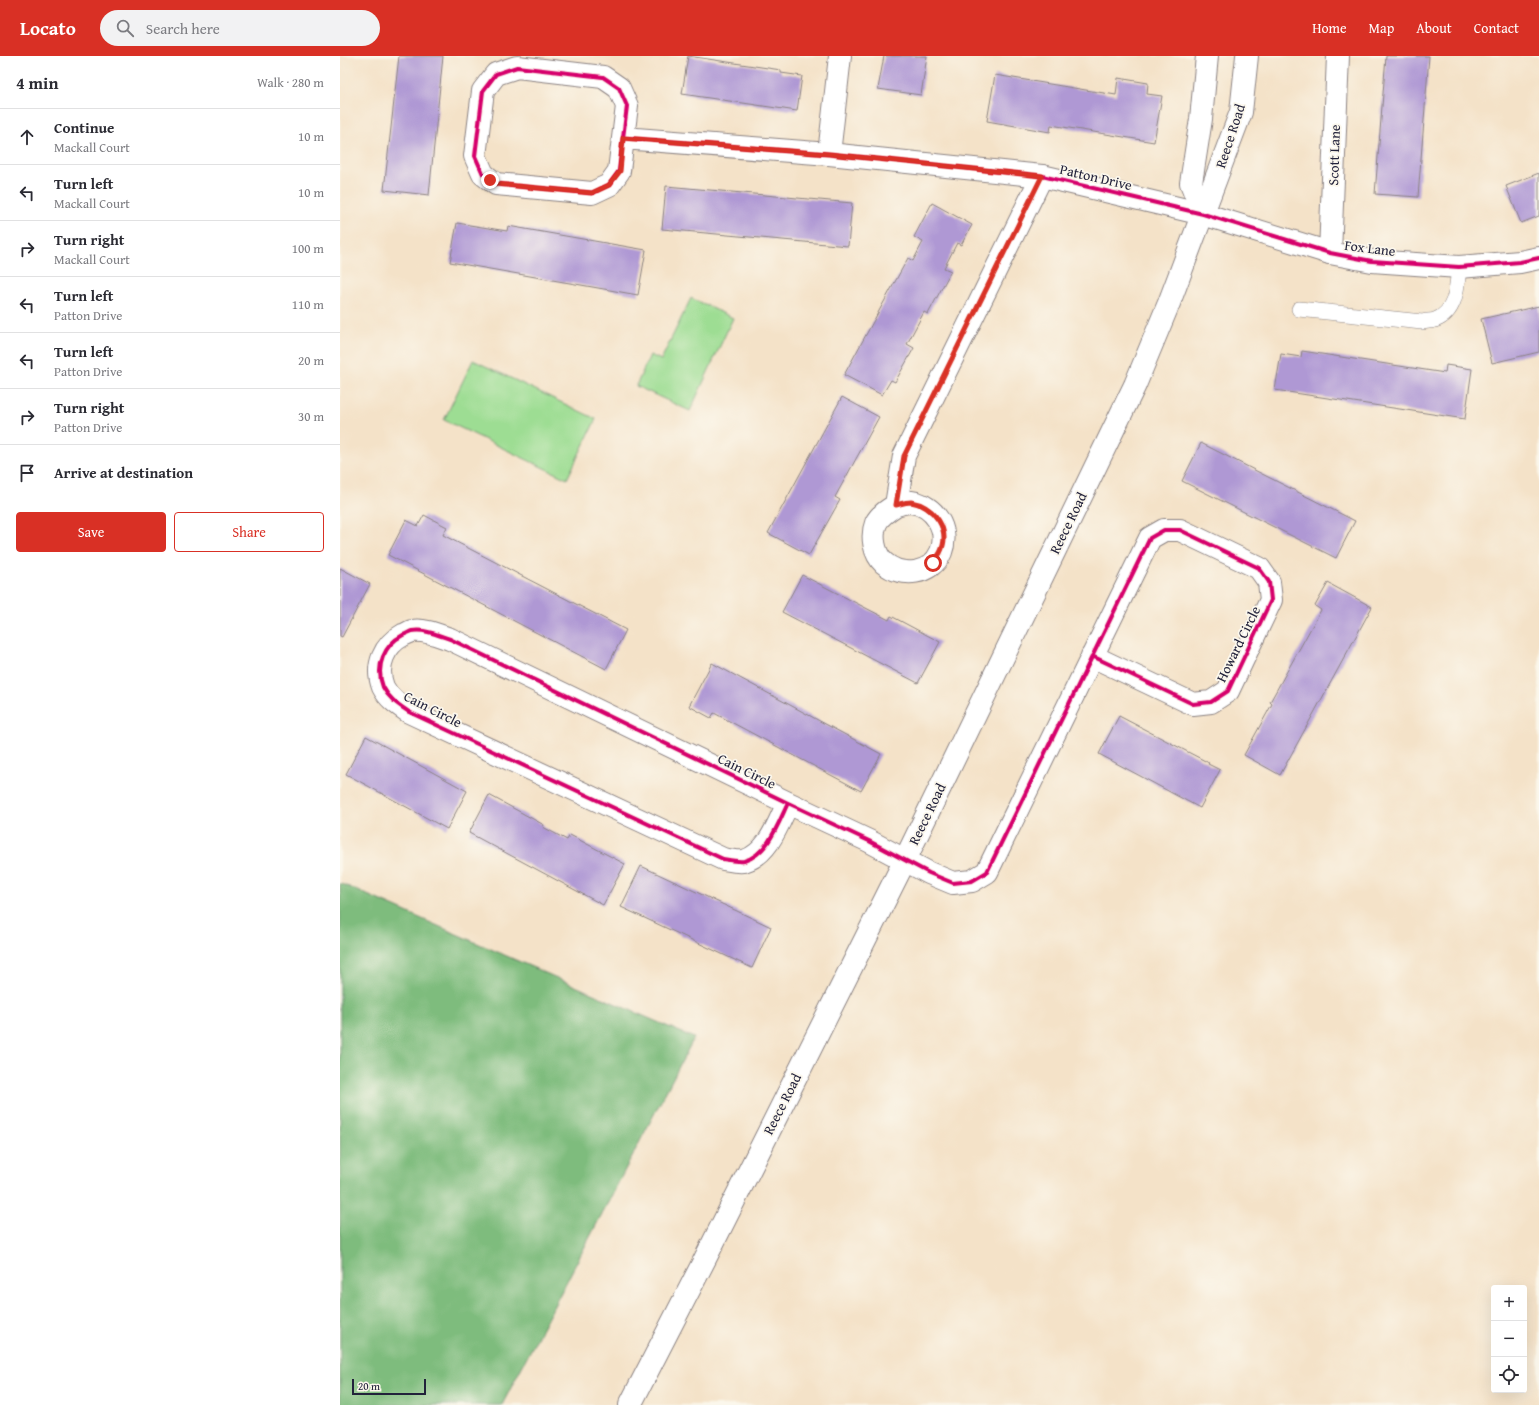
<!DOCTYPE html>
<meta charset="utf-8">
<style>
body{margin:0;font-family:"Gentium Book Plus",serif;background:#f2f2f3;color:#2b2b33}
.controls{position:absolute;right:12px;bottom:12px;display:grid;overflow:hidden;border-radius:4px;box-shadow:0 4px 16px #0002}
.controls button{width:36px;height:36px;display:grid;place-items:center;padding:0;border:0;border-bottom:1px solid #e1e1e2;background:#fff;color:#2b2b33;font:20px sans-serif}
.scale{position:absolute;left:12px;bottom:10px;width:74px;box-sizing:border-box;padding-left:4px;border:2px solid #22223b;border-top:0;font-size:11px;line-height:14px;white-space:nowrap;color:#22223b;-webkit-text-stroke:3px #fbf7ec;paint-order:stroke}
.stop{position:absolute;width:12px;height:12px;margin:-9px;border:3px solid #d93025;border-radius:50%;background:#fff}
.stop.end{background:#d93025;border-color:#fff;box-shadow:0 1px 4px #0008}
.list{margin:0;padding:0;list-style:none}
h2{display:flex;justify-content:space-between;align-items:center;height:52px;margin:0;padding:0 16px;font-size:17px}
h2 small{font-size:13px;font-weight:400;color:#7c7c81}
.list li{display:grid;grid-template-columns:26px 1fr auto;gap:12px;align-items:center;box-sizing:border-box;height:56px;padding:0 16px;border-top:1px solid #e1e1e2}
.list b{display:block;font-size:15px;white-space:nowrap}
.list p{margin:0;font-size:13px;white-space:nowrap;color:#7c7c81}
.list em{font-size:13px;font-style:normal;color:#7c7c81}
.actions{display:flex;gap:8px;padding:12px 16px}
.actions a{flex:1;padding:9px 0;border:1px solid #d93025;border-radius:4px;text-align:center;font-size:14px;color:#d93025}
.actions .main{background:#d93025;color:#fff}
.icon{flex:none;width:22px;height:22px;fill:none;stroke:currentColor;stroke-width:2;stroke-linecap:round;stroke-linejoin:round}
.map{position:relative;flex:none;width:1199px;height:1349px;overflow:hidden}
header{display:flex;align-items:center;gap:24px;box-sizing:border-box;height:56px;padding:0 20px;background:#d93025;color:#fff}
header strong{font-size:19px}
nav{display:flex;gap:22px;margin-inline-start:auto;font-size:14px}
.search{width:280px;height:36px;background:#f2f2f3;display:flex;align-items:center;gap:10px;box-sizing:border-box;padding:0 14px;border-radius:22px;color:#7c7c81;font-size:15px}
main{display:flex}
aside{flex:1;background:#fff}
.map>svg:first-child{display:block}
</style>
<header>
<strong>Locato</strong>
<div class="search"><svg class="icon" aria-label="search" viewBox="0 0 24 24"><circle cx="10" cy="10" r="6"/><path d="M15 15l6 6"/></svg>Search here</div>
<nav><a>Home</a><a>Map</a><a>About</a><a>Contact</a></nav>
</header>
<main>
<aside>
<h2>4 min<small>Walk · 280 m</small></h2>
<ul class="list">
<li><svg class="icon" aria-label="ahead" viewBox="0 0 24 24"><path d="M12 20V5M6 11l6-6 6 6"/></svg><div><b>Continue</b><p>Mackall Court</p></div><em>10 m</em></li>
<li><svg class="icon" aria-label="left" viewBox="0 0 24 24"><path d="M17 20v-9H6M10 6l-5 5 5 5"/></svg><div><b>Turn left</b><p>Mackall Court</p></div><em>10 m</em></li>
<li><svg class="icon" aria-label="right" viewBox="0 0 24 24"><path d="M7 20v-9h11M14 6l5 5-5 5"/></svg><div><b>Turn right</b><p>Mackall Court</p></div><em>100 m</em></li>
<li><svg class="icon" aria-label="left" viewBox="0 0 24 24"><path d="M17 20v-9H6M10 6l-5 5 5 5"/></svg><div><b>Turn left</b><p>Patton Drive</p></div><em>110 m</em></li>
<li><svg class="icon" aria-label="left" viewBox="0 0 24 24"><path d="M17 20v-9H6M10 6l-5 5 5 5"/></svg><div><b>Turn left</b><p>Patton Drive</p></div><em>20 m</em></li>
<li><svg class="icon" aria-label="right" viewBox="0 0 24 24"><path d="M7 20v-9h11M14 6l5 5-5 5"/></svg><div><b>Turn right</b><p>Patton Drive</p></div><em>30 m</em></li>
<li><svg class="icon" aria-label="arrive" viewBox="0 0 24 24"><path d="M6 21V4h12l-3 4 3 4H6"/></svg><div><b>Arrive at destination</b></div></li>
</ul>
<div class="actions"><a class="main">Save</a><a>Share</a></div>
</aside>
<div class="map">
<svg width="1199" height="1349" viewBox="0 0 1199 1349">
<rect width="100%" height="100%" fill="#fbf7ec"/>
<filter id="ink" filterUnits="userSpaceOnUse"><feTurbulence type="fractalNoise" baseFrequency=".025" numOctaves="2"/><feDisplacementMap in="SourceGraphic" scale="8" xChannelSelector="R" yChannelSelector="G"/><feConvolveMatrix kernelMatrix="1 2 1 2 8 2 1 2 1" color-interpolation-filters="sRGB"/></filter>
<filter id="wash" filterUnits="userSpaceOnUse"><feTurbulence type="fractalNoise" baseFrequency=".012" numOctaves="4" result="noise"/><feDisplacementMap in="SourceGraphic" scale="16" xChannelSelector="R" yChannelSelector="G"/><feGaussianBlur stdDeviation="0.9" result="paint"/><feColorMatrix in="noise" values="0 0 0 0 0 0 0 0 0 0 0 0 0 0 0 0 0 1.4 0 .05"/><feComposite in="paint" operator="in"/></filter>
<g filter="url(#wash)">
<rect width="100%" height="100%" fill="#f4e2c8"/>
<g fill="#9ddd93" stroke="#608067">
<path d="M 351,242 L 393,262 L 350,355 L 296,330 L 310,299 L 321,304 Z"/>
<path d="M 133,304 L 256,363 L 227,423 L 104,364 Z"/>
</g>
<path fill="#7ebc7d" stroke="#506f5c" d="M 0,827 L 354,982 L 162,1349 L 0,1349 Z"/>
<g id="blocks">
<g fill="#af98d4">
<path d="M 59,0 L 103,0 L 89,139 L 44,134 Z"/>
<path d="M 348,0 L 441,14 L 441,17 L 462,20 L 457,55 L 342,38 Z"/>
<path d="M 544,0 L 587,0 L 581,39 L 538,33 Z"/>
<path d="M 1046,0 L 1089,0 L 1078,141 L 1035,138 Z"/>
<path d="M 655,19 L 776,39 L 778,22 L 808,27 L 807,38 L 822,40 L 814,86 L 711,69 L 710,76 L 647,65 Z"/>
<path d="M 1199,117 L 1199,160 L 1181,167 L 1166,130 Z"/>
<path d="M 326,130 L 512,147 L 508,190 L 322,173 Z"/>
<path d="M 592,147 L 632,169 L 621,189 L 617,187 L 604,212 L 611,215 L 588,258 L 584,256 L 567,288 L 574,292 L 555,326 L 551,324 L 542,339 L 504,319 L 568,202 L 573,205 L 583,186 L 574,181 Z"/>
<path d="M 117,167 L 167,175 L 168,170 L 306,194 L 298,239 L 110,206 Z"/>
<path d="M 1199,250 L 1199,296 L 1152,307 L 1141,263 Z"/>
<path d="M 962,295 L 1105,317 L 1106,309 L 1132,313 L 1125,363 L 935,334 L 941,298 L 961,301 Z"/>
<path d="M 502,341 L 539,361 L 495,441 L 500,444 L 469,499 L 428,477 Z"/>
<path d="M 861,387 L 1015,465 L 996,502 L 842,425 Z"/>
<path d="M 84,459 L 107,471 L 103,479 L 286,574 L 266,613 L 48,499 L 66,464 L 78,470 Z"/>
<path d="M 0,512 L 30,528 L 2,581 L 0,580 Z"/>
<path d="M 462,519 L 549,564 L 551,560 L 600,586 L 578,627 L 442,556 Z"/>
<path d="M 988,527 L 1032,551 L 940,719 L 904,699 L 932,648 L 930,646 L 981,554 L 975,550 Z"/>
<path d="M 372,607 L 541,698 L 521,735 L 374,657 L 371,662 L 349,650 Z"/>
<path d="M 779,660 L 869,707 L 868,708 L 880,714 L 860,752 L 759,698 Z"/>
<path d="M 26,680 L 127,735 L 107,773 L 6,718 Z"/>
<path d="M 149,739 L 204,769 L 203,771 L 227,784 L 230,779 L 285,808 L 263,849 L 129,777 Z"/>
<path d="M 301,810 L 431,871 L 412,912 L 281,851 Z"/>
</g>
</g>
</g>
<g filter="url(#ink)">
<use href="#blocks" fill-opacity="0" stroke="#8b8282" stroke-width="1"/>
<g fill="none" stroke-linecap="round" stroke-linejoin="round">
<defs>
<path id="service" d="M 959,253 L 1082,266 C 1087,265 1091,265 1095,264 C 1117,256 1117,229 1119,211"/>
<g id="minor">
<path d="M 283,82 L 279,115 L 269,129 L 252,137 L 156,128 L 143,118 L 135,100 L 143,35 L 156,18 L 177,11 L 263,21 L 279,32 L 287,50 L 283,82 L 489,98 L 702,120 L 863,158 L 990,197 L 1032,205 L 1119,211 L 1180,206 L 1199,202"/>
<path d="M 489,98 L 500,0"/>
<path d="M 990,197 L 998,0"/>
<path d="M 556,449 C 560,448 566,446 571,446 C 594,449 610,473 601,496 C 591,519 562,522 544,507 C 534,498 531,480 536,467 C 540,459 548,454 556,449 L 564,400 L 702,120"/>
<path d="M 448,747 C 438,768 428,798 404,805 C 398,806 389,804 383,803 L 69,656 C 59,649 49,643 43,631 C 35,610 44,589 63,579 C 66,578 69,576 72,575 C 85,573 98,579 110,583 L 448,747 L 529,785 L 589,817 L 613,827 L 632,825 L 647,816 L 810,482 L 824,474 L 840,474 L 919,512 L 929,526 L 931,544 L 888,635 L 871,646 L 853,648 L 752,600"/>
</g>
<g id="secondary">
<path d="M 863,158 L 851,127 L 861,63 L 867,0"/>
<path d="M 290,1349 L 365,1203 L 565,804 L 795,329 L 829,247 L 901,56 L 907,0"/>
</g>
</defs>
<use href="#service" stroke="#8b8282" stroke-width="16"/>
<use href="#minor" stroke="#8b8282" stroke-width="24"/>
<use href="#secondary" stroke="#8b8282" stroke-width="24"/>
<use href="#service" stroke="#fff" stroke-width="15"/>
<use href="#minor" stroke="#fff" stroke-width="22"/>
<use href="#secondary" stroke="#fff" stroke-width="22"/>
<defs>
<g id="cycleway">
<path d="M 283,82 L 279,115 L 269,129 L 252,137 L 156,128 L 143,118 L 135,100 L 143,35 L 156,18 L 177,11 L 263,21 L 279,32 L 287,50 L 283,82 L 489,98 L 702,120 L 863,158 L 990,197 L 1032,205 L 1119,211 L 1180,206 L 1199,202"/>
<path d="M 448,747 C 438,768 428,798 404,805 C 398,806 389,804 383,803 L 69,656 C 59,649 49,643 43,631 C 35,610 44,589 63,579 C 66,578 69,576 72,575 C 85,573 98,579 110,583 L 448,747 L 529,785 L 589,817 L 613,827 L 632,825 L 647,816 L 810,482 L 824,474 L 840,474 L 919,512 L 929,526 L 931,544 L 888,635 L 871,646 L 853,648 L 752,600"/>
</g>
</defs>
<use href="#cycleway" stroke="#fbf7ec" stroke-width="6"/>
<use href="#cycleway" stroke="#d6006c" stroke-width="4"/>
</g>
</g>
<g fill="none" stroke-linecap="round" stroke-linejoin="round" filter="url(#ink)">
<path stroke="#d93025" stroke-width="5" d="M 150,124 L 156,128 L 252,137 L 269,129 L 280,115 L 283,82 L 489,98 L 702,120 L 564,400 L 556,449 C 560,448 566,446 571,446 C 594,450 612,474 600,497 C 598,500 595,504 593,507"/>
</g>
<g text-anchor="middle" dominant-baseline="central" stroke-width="3.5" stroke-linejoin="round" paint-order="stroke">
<g font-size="14" fill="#22223b" stroke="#fbf7ec">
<text transform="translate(890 80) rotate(-72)">Reece Road</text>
<text transform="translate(994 99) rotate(-88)">Scott Lane</text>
<text transform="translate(756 121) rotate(13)">Patton Drive</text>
<text transform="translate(1030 192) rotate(7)">Fox Lane</text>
<text transform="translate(728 467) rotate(-64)">Reece Road</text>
<text transform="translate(898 588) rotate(-64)">Howard Circle</text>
<text transform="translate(93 653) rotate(27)">Cain Circle</text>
<text transform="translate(407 715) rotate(26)">Cain Circle</text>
<text transform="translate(587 758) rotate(-64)">Reece Road</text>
<text transform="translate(442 1048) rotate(-63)">Reece Road</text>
</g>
</g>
</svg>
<div class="controls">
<button>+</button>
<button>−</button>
<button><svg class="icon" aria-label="locate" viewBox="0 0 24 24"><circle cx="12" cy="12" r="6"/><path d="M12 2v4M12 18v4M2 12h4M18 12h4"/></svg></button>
</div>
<div class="scale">20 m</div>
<div class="stop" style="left:593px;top:507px"></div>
<div class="stop end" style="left:150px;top:124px"></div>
</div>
</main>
